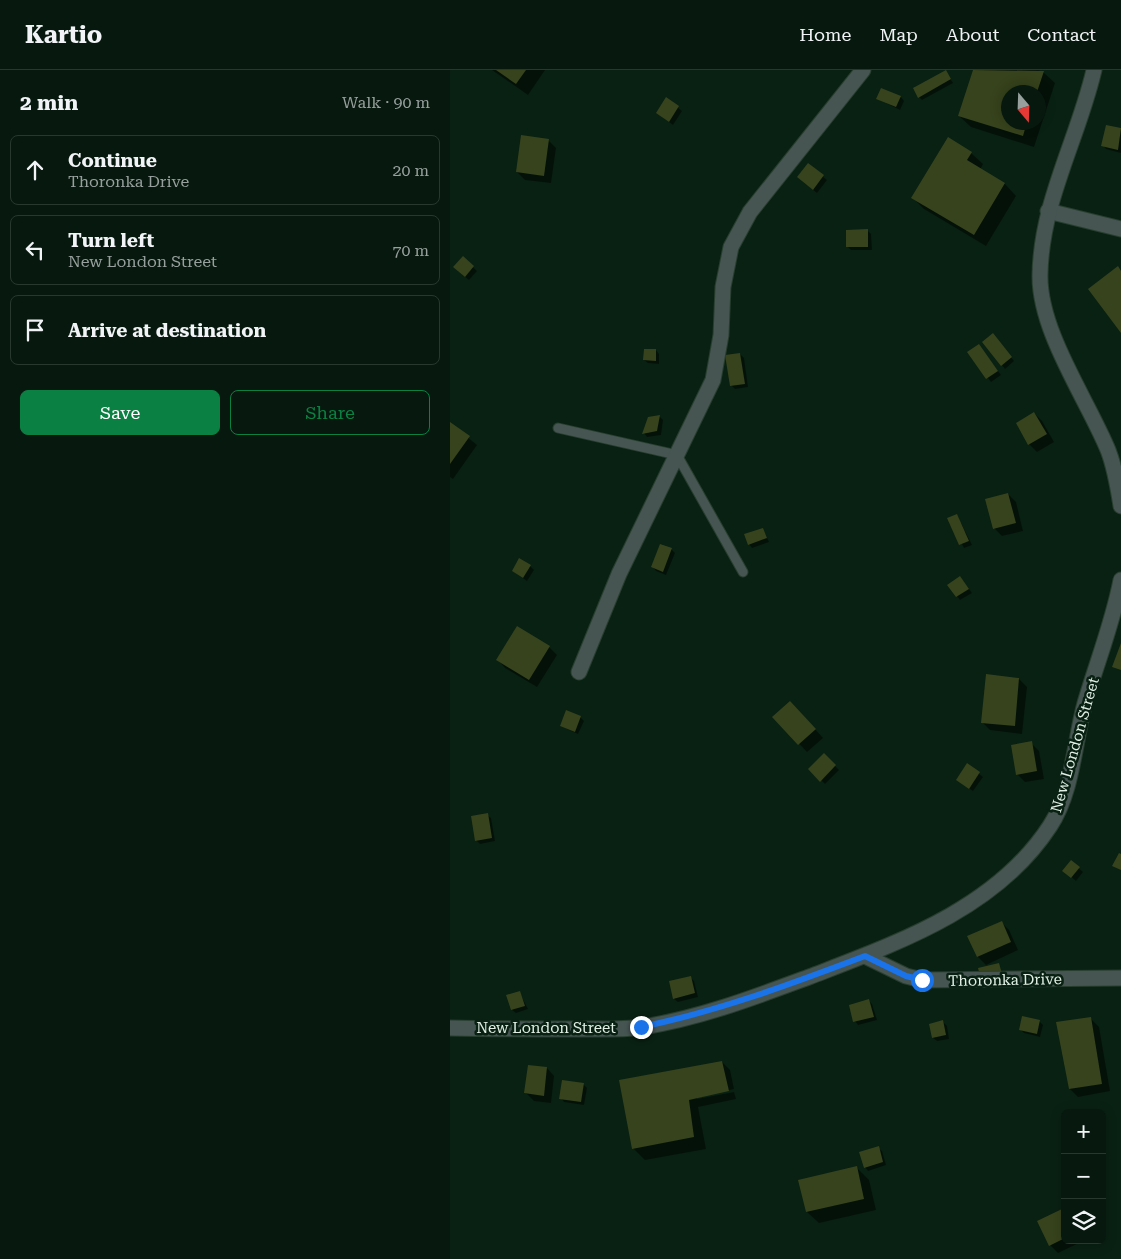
<!DOCTYPE html>
<meta charset="utf-8">
<style>
body{margin:0;font-family:"Roboto Serif",serif;background:#102217;color:#f1f3f6}
.controls{position:absolute;right:15px;bottom:15px;display:grid;overflow:hidden;border-radius:8px;box-shadow:0 2px 12px #0003}
.controls button{width:45px;height:45px;display:grid;place-items:center;padding:0;border:0;border-bottom:1px solid #28382e;background:#07190e;color:#f1f3f6;font:25px sans-serif}
.compass{position:absolute;left:551px;top:15px;width:45px;height:45px;border-radius:50%;background:#07190e;box-shadow:0 2px 12px #0003;rotate:161deg}
.stop{position:absolute;width:15px;height:15px;margin:-11px;border:4px solid #1a73e8;border-radius:50%;background:#fff}
.stop.end{background:#1a73e8;border-color:#fff;box-shadow:0 1px 5px #0008}
.list{margin:0;padding:0;list-style:none}
h2{display:flex;justify-content:space-between;align-items:center;height:65px;margin:0;padding:0 20px;font-size:21px}
h2 small{font-size:16px;font-weight:400;color:#98a09e}
.list li{display:grid;grid-template-columns:32px 1fr auto;gap:15px;align-items:center;box-sizing:border-box;height:70px;margin:0 10px 10px;padding:0 10px;border:1px solid #28382e;border-radius:8px}
.list b{display:block;font-size:19px;white-space:nowrap}
.list p{margin:0;font-size:16px;white-space:nowrap;color:#98a09e}
.list em{font-size:16px;font-style:normal;color:#98a09e}
.actions{display:flex;gap:10px;padding:15px 20px}
.actions a{flex:1;padding:11px 0;border:1px solid #0b8043;border-radius:8px;text-align:center;font-size:18px;color:#0b8043}
.actions .main{background:#0b8043;color:#fff}
.icon{flex:none;width:28px;height:28px;fill:none;stroke:currentColor;stroke-width:2;stroke-linecap:round;stroke-linejoin:round}
.map{position:relative;flex:none;width:671px;height:1189px;overflow:hidden}
header{display:flex;align-items:center;gap:30px;box-sizing:border-box;height:70px;padding:0 25px;background:#07190e;border-bottom:1px solid #28382e}
header strong{font-size:24px}
nav{display:flex;gap:28px;margin-inline-start:auto;font-size:18px}
main{display:flex}
aside{flex:1;background:#07190e}
.map>svg:first-child{display:block}
</style>
<header>
<strong>Kartio</strong>
<nav><a>Home</a><a>Map</a><a>About</a><a>Contact</a></nav>
</header>
<main>
<aside>
<h2>2 min<small>Walk · 90 m</small></h2>
<ul class="list">
<li><svg class="icon" aria-label="ahead" viewBox="0 0 24 24"><path d="M12 20V5M6 11l6-6 6 6"/></svg><div><b>Continue</b><p>Thoronka Drive</p></div><em>20 m</em></li>
<li><svg class="icon" aria-label="left" viewBox="0 0 24 24"><path d="M17 20v-9H6M10 6l-5 5 5 5"/></svg><div><b>Turn left</b><p>New London Street</p></div><em>70 m</em></li>
<li><svg class="icon" aria-label="arrive" viewBox="0 0 24 24"><path d="M6 21V4h12l-3 4 3 4H6"/></svg><div><b>Arrive at destination</b></div></li>
</ul>
<div class="actions"><a class="main">Save</a><a>Share</a></div>
</aside>
<div class="map">
<svg width="671" height="1189" viewBox="0 0 671 1189">
<rect width="100%" height="100%" fill="#092112"/>
<g fill="#0007" fill-rule="evenodd">
<path d="M 42,0 L 95,0 L 78,25 Z"/>
<path d="M 524,0 L 588,0 L 593,2 L 605,13 L 584,77 L 521,57 L 509,46 ZM 558,22 L 588,22 L 588,52 L 558,52 Z"/>
<path d="M 495,1 L 503,13 L 472,30 L 469,27 Z"/>
<path d="M 451,27 L 454,31 L 450,40 L 428,29 Z"/>
<path d="M 217,29 L 232,41 L 223,55 L 211,46 Z"/>
<path d="M 657,56 L 671,60 L 671,83 L 656,79 L 653,75 Z"/>
<path d="M 98,70 L 106,78 L 101,113 L 75,110 L 67,102 Z"/>
<path d="M 521,83 L 533,94 L 530,100 L 555,114 L 566,126 L 536,176 L 474,139 L 462,127 Z"/>
<path d="M 358,95 L 377,110 L 367,123 L 352,111 Z"/>
<path d="M 417,160 L 421,164 L 422,180 L 401,180 L 398,177 Z"/>
<path d="M 13,188 L 27,201 L 19,210 L 8,201 Z"/>
<path d="M 547,269 L 564,291 L 555,299 L 552,295 Z"/>
<path d="M 529,276 L 551,305 L 541,312 L 519,283 Z"/>
<path d="M 206,280 L 209,284 L 209,294 L 198,293 L 194,290 Z"/>
<path d="M 290,284 L 294,288 L 298,317 L 285,319 L 281,315 Z"/>
<path d="M 584,343 L 592,351 L 604,372 L 587,382 L 579,374 L 567,353 Z"/>
<path d="M 209,346 L 213,350 L 211,365 L 197,367 L 194,363 Z"/>
<path d="M 0,353 L 27,375 L 3,409 L 0,407 Z"/>
<path d="M 558,424 L 566,432 L 573,461 L 552,466 L 544,458 Z"/>
<path d="M 507,445 L 522,475 L 514,478 L 499,449 Z"/>
<path d="M 313,459 L 319,472 L 302,478 L 299,474 Z"/>
<path d="M 221,479 L 225,483 L 216,505 L 206,501 L 203,497 Z"/>
<path d="M 80,496 L 84,500 L 77,511 L 63,501 Z"/>
<path d="M 510,507 L 522,523 L 510,530 L 499,515 Z"/>
<path d="M 99,577 L 107,585 L 87,617 L 55,598 L 48,590 Z"/>
<path d="M 569,609 L 577,617 L 572,664 L 540,660 L 532,652 Z"/>
<path d="M 348,640 L 373,668 L 357,682 L 324,647 Z"/>
<path d="M 130,647 L 134,651 L 128,664 L 111,656 Z"/>
<path d="M 581,673 L 589,681 L 594,709 L 575,712 L 567,704 Z"/>
<path d="M 374,685 L 389,700 L 375,714 L 360,699 Z"/>
<path d="M 518,695 L 533,707 L 523,721 L 511,713 Z"/>
<path d="M 37,745 L 41,748 L 45,771 L 30,774 L 26,770 Z"/>
<path d="M 621,792 L 633,802 L 626,811 L 618,804 Z"/>
<path d="M 551,852 L 559,860 L 568,880 L 536,895 L 528,887 L 519,866 Z"/>
<path d="M 240,907 L 244,911 L 248,927 L 228,932 L 224,929 Z"/>
<path d="M 69,922 L 78,939 L 66,943 L 62,940 Z"/>
<path d="M 419,931 L 422,934 L 427,950 L 408,955 L 405,951 Z"/>
<path d="M 641,949 L 649,957 L 660,1021 L 628,1027 L 620,1019 Z"/>
<path d="M 589,951 L 593,955 L 590,967 L 574,963 L 570,959 Z"/>
<path d="M 493,952 L 497,956 L 499,969 L 487,971 L 483,968 Z"/>
<path d="M 272,992 L 280,1000 L 284,1019 L 247,1027 L 247,1029 L 284,1022 L 286,1029 L 248,1037 L 256,1079 L 195,1090 L 183,1078 Z"/>
<path d="M 97,998 L 104,1006 L 101,1033 L 84,1031 L 76,1023 Z"/>
<path d="M 133,1014 L 137,1018 L 134,1035 L 114,1032 L 111,1028 Z"/>
<path d="M 428,1078 L 432,1081 L 436,1095 L 418,1101 L 415,1097 Z"/>
<path d="M 407,1098 L 419,1110 L 426,1140 L 369,1153 L 357,1142 Z"/>
<path d="M 611,1141 L 615,1144 L 615,1170 L 631,1172 L 608,1183 L 600,1175 Z"/>
</g>
<g fill="#37431c">
<path d="M 46,0 L 76,0 L 66,14 Z"/>
<path d="M 496,0 L 501,9 L 468,28 L 463,18 Z"/>
<path d="M 523,0 L 594,1 L 587,22 L 558,22 L 558,52 L 577,52 L 573,66 L 508,46 Z"/>
<path d="M 431,18 L 451,26 L 446,37 L 426,29 Z"/>
<path d="M 216,27 L 229,36 L 219,52 L 206,43 Z"/>
<path d="M 656,55 L 671,58 L 668,80 L 651,76 Z"/>
<path d="M 71,65 L 99,69 L 94,106 L 66,102 Z"/>
<path d="M 498,67 L 522,82 L 517,90 L 555,113 L 524,165 L 461,128 Z"/>
<path d="M 358,93 L 374,105 L 363,120 L 347,107 Z"/>
<path d="M 418,159 L 418,177 L 396,177 L 396,160 Z"/>
<path d="M 13,186 L 24,196 L 15,207 L 3,197 Z"/>
<path d="M 668,196 L 671,201 L 671,263 L 638,219 Z"/>
<path d="M 543,263 L 562,287 L 551,296 L 532,272 Z"/>
<path d="M 529,274 L 548,301 L 536,309 L 517,282 Z"/>
<path d="M 194,279 L 206,279 L 206,291 L 193,290 Z"/>
<path d="M 290,283 L 295,314 L 280,316 L 275,285 Z"/>
<path d="M 584,342 L 597,364 L 578,375 L 566,353 Z"/>
<path d="M 210,345 L 207,361 L 192,364 L 198,347 Z"/>
<path d="M 0,352 L 20,366 L 0,394 Z"/>
<path d="M 558,423 L 566,453 L 543,459 L 535,429 Z"/>
<path d="M 507,444 L 519,471 L 509,475 L 497,448 Z"/>
<path d="M 313,458 L 317,468 L 298,475 L 294,464 Z"/>
<path d="M 210,474 L 222,478 L 213,502 L 201,497 Z"/>
<path d="M 69,488 L 81,495 L 73,508 L 62,501 Z"/>
<path d="M 510,506 L 519,519 L 506,527 L 497,515 Z"/>
<path d="M 67,556 L 100,576 L 79,610 L 46,590 Z"/>
<path d="M 671,573 L 671,600 L 662,597 Z"/>
<path d="M 536,604 L 569,608 L 565,656 L 531,653 Z"/>
<path d="M 340,631 L 366,659 L 348,675 L 322,647 Z"/>
<path d="M 116,640 L 131,646 L 125,662 L 110,656 Z"/>
<path d="M 582,671 L 587,701 L 566,705 L 561,675 Z"/>
<path d="M 374,683 L 386,695 L 370,712 L 358,699 Z"/>
<path d="M 517,693 L 530,702 L 519,719 L 506,710 Z"/>
<path d="M 38,743 L 42,768 L 25,771 L 21,746 Z"/>
<path d="M 669,783 L 671,784 L 671,800 L 662,796 Z"/>
<path d="M 621,790 L 630,797 L 621,808 L 612,801 Z"/>
<path d="M 552,851 L 561,872 L 527,887 L 517,866 Z"/>
<path d="M 549,893 L 552,904 L 531,910 L 528,898 Z"/>
<path d="M 241,906 L 245,923 L 223,929 L 219,911 Z"/>
<path d="M 70,921 L 75,936 L 61,940 L 56,925 Z"/>
<path d="M 419,929 L 424,947 L 403,952 L 399,935 Z"/>
<path d="M 572,946 L 590,950 L 587,964 L 569,960 Z"/>
<path d="M 641,947 L 652,1014 L 619,1019 L 606,952 Z"/>
<path d="M 493,950 L 496,965 L 482,968 L 479,954 Z"/>
<path d="M 272,991 L 279,1021 L 239,1030 L 244,1067 L 182,1079 L 169,1010 Z"/>
<path d="M 78,995 L 97,997 L 94,1026 L 74,1023 Z"/>
<path d="M 112,1010 L 134,1013 L 131,1032 L 109,1029 Z"/>
<path d="M 429,1076 L 433,1092 L 414,1098 L 409,1082 Z"/>
<path d="M 407,1096 L 414,1129 L 356,1142 L 348,1110 Z"/>
<path d="M 612,1139 L 615,1146 L 615,1168 L 599,1176 L 587,1151 Z"/>
</g>
<g fill="none" stroke-linecap="round" stroke-linejoin="round">
<defs>
<path id="service" d="M 108,358 L 227,385 L 293,502"/>
<g id="minor">
<path d="M 598,141 L 671,159"/>
<path d="M 129,602 L 169,504 L 263,310 L 271,265 L 273,217 L 281,177 L 300,142 L 413,0"/>
<path d="M 415,886 L 456,906 L 472,910 L 671,908"/>
</g>
<g id="tertiary">
<path d="M 644,0 C 628,69 591,132 590,205 C 589,261 637,329 658,380 C 665,398 668,417 671,436"/>
<path d="M 0,958 C 41,959 83,959 124,959 C 147,959 170,960 193,957 C 250,948 305,927 359,907 C 447,873 546,839 600,756 C 623,721 624,673 635,633 C 647,592 663,552 671,510"/>
</g>
</defs>
<use href="#service" stroke="#273e2f" stroke-width="11"/>
<use href="#minor" stroke="#273e2f" stroke-width="17"/>
<use href="#tertiary" stroke="#273e2f" stroke-width="17"/>
<use href="#service" stroke="#465452" stroke-width="9"/>
<use href="#minor" stroke="#465452" stroke-width="15"/>
<use href="#tertiary" stroke="#465452" stroke-width="15"/>
</g>
<g fill="none" stroke-linecap="round" stroke-linejoin="round">
<path stroke="#1a73e8" stroke-width="6" d="M 191,957 C 269,941 341,914 415,886 L 456,906 L 472,910"/>
</g>
<g text-anchor="middle" dominant-baseline="central" stroke-width="5" stroke-linejoin="round" paint-order="stroke">
<g font-size="15" fill="#e1efe4" stroke="#092112">
<text transform="translate(625 675) rotate(-74)">New London Street</text>
<text transform="translate(555 910) rotate(-1)">Thoronka Drive</text>
<text x="96" y="958">New London Street</text>
</g>
</g>
</svg>
<div class="controls">
<button>+</button>
<button>−</button>
<button><svg class="icon" aria-label="layers" viewBox="0 0 24 24"><path d="M12 4l9 5-9 5-9-5zM3 14l9 5 9-5"/></svg></button>
</div>
<svg class="compass" viewBox="-18 -18 36 36"><path d="M0-13l5 13h-10z" fill="#e53935"/><path d="M0 13l5-13h-10z" fill="#98a09e"/></svg>
<div class="stop" style="left:472px;top:910px"></div>
<div class="stop end" style="left:191px;top:957px"></div>
</div>
</main>
